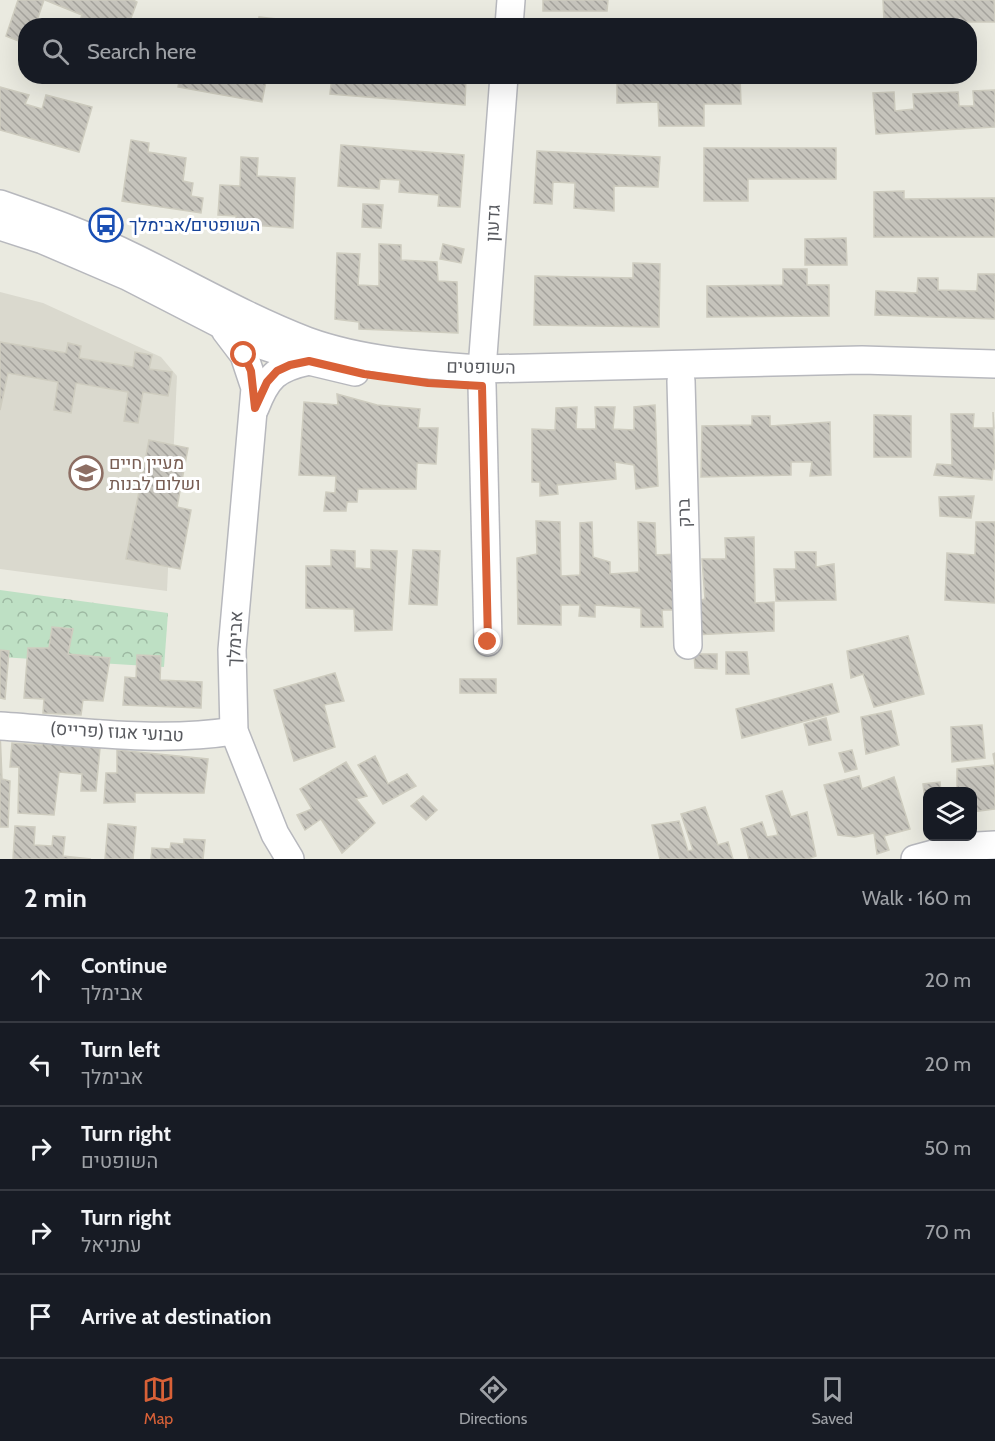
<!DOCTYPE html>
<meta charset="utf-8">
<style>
body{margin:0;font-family:Cabin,Heebo,sans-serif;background:#20242c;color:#f1f3f6}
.controls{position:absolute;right:18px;bottom:18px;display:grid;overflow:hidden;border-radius:12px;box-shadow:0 6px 24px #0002}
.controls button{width:54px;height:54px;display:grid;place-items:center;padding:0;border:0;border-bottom:2px solid #363941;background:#171b24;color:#f1f3f6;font:30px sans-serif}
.stop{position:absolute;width:18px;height:18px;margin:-14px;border:4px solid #d96137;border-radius:50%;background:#fff}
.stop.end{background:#d96137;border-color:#fff;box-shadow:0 2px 6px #0008}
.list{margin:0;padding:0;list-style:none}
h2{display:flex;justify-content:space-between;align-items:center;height:78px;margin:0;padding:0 24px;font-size:26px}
h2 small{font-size:20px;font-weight:400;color:#9ea1a6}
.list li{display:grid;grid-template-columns:39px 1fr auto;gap:18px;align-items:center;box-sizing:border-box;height:84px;padding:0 24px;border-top:2px solid #363941}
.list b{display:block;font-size:22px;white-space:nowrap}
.list p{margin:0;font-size:20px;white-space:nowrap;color:#9ea1a6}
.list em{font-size:20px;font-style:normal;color:#9ea1a6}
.icon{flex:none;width:33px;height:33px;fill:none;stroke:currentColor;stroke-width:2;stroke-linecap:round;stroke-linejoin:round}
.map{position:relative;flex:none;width:995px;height:859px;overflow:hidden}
.search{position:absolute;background:#171b24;box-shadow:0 6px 24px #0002;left:18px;right:18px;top:18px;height:66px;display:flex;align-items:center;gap:15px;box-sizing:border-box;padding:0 21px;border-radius:24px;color:#9ea1a6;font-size:22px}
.sheet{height:498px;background:#171b24}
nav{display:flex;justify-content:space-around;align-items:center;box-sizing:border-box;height:84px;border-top:2px solid #363941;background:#171b24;font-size:16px;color:#9ea1a6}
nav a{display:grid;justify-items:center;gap:3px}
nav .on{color:#d96137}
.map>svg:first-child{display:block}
</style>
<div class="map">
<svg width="995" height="859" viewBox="0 0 995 859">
<defs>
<pattern id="forest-crowns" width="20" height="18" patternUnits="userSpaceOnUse" patternTransform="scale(1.5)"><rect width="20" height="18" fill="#bee0c4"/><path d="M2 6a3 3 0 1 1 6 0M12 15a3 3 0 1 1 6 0" fill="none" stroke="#9db9a2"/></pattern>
<pattern id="building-back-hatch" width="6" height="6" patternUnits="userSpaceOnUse" patternTransform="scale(1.5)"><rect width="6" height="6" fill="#c6c4bc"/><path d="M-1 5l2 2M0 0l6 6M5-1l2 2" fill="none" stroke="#a4a29c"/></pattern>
</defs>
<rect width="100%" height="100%" fill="#eaeae0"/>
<path fill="#dad9ce" d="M 0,292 L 43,303 L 161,357 L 177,376 L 167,591 L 0,569 Z"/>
<path fill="url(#forest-crowns)" d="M 0,590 L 168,613 L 164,667 L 0,657 Z"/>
<g fill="url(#building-back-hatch)" stroke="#ceccbf" stroke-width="1.5">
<path d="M 18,0 L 44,0 L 35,26 L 26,26 L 26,44 L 6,36 Z"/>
<path d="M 45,0 L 133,0 L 137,2 L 128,26 L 78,26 L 82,15 Z"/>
<path d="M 543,0 L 608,0 L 607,11 L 543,11 Z"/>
<path d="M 883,0 L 994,0 L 995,22 L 884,22 Z"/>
<path d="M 259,17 L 286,20 L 286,26 L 258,26 Z"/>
<path d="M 180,76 L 247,76 L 266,81 L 262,102 L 178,87 Z"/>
<path d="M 332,76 L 466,76 L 465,105 L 330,94 Z"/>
<path d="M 617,76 L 740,76 L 741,104 L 704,104 L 704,126 L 659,126 L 658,102 L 617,103 Z"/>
<path d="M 0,87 L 29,95 L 25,104 L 42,109 L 46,95 L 92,107 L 79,152 L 0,130 Z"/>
<path d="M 995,90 L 995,127 L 876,134 L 873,93 L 894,92 L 895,111 L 914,109 L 913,94 L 958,92 L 959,106 L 974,106 L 973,91 Z"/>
<path d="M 131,140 L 149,143 L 148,152 L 186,158 L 183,181 L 193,183 L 191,196 L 203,198 L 201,213 L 122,201 Z"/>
<path d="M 341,145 L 464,155 L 460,207 L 438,206 L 439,195 L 399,192 L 400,180 L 380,179 L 379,189 L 338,186 Z"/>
<path d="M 704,148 L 836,148 L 836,179 L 748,179 L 748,201 L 704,201 Z"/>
<path d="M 537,151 L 660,157 L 658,187 L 614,186 L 614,211 L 574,208 L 575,183 L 553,182 L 552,204 L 534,203 Z"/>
<path d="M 241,157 L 258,158 L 257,176 L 295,178 L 293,228 L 236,224 L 236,216 L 218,215 L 220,185 L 240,186 Z"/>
<path d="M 904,191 L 904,199 L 995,198 L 995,237 L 874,237 L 874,192 Z"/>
<path d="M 363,204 L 383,205 L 381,228 L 362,227 Z"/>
<path d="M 846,238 L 847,265 L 805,265 L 805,239 Z"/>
<path d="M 379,244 L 401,245 L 401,260 L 437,262 L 438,281 L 457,282 L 458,333 L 359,329 L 359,322 L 335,319 L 337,253 L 360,254 L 358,285 L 379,286 Z"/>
<path d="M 443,244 L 464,249 L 461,263 L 440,259 Z"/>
<path d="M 633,263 L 660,264 L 659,327 L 534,325 L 535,276 L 633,278 Z"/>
<path d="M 783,269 L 807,269 L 807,285 L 829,285 L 829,316 L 707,317 L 707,286 L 783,285 Z"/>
<path d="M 978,274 L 995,274 L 995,319 L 875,315 L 876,291 L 917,293 L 918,278 L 938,278 L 938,290 L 977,291 Z"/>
<path d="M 0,342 L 66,353 L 68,343 L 81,346 L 79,358 L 133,367 L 135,352 L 152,355 L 149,369 L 172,372 L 168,396 L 143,392 L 138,423 L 124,421 L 128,392 L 76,383 L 71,413 L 54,410 L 58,382 L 8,373 L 0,410 Z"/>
<path d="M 337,394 L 377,405 L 420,409 L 418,428 L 438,428 L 436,464 L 417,463 L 416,489 L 358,489 L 357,502 L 347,502 L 346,511 L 324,511 L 326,492 L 335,493 L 336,476 L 299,475 L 304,402 L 338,405 Z"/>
<path d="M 655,405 L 658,486 L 636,489 L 634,465 L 615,462 L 616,479 L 557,485 L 558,494 L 540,496 L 540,482 L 532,482 L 532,429 L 555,430 L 556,408 L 577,407 L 576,429 L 596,429 L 595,407 L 615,407 L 613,429 L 634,430 L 634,407 Z"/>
<path d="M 993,412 L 995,469 L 993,469 L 992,480 L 934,475 L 937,464 L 952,465 L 951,414 L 974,414 L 973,428 L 994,428 Z"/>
<path d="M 874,415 L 911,416 L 911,457 L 874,457 Z"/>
<path d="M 752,416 L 770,416 L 770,426 L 830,422 L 831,475 L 810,476 L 812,462 L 791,462 L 791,475 L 701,477 L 702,426 L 752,425 Z"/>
<path d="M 149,440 L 188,448 L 177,507 L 191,510 L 180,569 L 126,559 Z"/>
<path d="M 974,496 L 971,518 L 940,516 L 939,497 Z"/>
<path d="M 536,521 L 560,522 L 561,576 L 580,575 L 580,523 L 592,522 L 593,557 L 610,562 L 610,574 L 639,572 L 638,522 L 655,523 L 656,555 L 678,554 L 677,610 L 662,610 L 663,627 L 641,627 L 641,608 L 595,605 L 595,617 L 579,616 L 580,605 L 561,605 L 561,625 L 518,624 L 517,558 L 537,554 Z"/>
<path d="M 976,522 L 995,522 L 995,603 L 945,600 L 947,553 L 975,555 Z"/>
<path d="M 754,537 L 755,603 L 774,602 L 774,631 L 693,635 L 693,602 L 705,599 L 702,559 L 726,559 L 725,538 Z"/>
<path d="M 331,550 L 355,551 L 355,568 L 371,569 L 371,550 L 397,551 L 392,630 L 355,631 L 354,609 L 306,608 L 306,566 L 331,566 Z"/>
<path d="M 413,550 L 440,551 L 437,605 L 409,604 Z"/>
<path d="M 795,552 L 816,552 L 816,567 L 834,564 L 836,600 L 776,601 L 774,569 L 796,569 Z"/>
<path d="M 52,627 L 73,629 L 68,654 L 110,658 L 103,701 L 83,700 L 81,715 L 43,713 L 44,699 L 24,698 L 28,648 L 49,648 Z"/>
<path d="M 908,636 L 924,694 L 874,707 L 863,674 L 851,678 L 847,651 Z"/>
<path d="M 0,650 L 9,651 L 5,699 L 0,698 Z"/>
<path d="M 726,652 L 747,652 L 749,674 L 726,674 Z"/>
<path d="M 694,654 L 717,654 L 717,669 L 695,668 Z"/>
<path d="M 137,655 L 161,656 L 160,680 L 202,682 L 201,708 L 123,705 L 125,677 L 136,678 Z"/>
<path d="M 335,673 L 344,701 L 324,705 L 335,747 L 294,761 L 274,690 Z"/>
<rect x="460" y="679" width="36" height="14"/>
<path d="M 832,684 L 839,712 L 742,738 L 736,709 Z"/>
<path d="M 891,711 L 899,745 L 866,754 L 861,717 Z"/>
<path d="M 826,718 L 831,740 L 809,745 L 804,724 Z"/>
<path d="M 982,725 L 985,758 L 952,762 L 951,727 Z"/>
<path d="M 0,731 L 2,779 L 10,781 L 8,827 L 0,827 Z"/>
<path d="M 42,733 L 61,734 L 61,745 L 100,748 L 96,791 L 81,791 L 82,774 L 59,772 L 54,815 L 18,813 L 19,767 L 10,767 L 12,743 L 42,745 Z"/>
<path d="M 117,750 L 208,759 L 204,793 L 135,793 L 135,802 L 104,803 L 106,773 L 117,773 Z"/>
<path d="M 852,750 L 857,769 L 845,772 L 839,753 Z"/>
<path d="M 995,753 L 995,809 L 972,812 L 972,792 L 942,792 L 957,791 L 957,769 L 995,765 L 993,754 Z"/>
<path d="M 375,756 L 388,784 L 407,774 L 416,786 L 383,804 L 358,765 Z"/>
<path d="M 346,762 L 367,796 L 356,799 L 375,823 L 342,853 L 321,819 L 305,830 L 297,815 L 312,809 L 300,789 Z"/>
<path d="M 859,776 L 862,789 L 894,777 L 910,829 L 884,836 L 889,850 L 877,854 L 874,833 L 855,837 L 838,835 L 824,785 Z"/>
<path d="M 940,782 L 941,792 L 928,792 L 927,817 L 923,784 Z"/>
<path d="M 782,791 L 791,817 L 807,812 L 816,856 L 808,859 L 749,859 L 741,829 L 762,822 L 767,837 L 778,835 L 766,796 Z"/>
<path d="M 423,796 L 437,810 L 426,820 L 411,806 Z"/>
<path d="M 705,807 L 718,845 L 728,842 L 733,859 L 660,859 L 652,825 L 679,821 L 688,851 L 693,850 L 681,814 Z"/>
<path d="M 108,824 L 136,827 L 133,859 L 105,859 Z"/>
<path d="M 15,826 L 35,827 L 34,845 L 52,846 L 53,836 L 65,837 L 63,856 L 91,859 L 13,859 Z"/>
<path d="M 184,839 L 205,840 L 203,859 L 151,859 L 152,848 L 170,849 L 171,843 L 184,844 Z"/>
</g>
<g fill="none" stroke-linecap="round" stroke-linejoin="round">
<defs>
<g id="minor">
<path d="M 509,26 L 511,0"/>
<path d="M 0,204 C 46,220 91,236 135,258 C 192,286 247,318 307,341 C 362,361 424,365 482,369 L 862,360 L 995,364"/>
<path d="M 0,226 L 43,240 L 127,276 L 261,345 L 309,361 L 355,372"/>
<path d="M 225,330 L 244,355 L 255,388 L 232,650 L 234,731 L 275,834 L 290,859"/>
<path d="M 482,369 L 504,76"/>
<path d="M 681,381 L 688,645"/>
<path d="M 482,385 L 488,642"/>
<path d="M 255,408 C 267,377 276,368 309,361"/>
<path d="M 0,726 C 78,731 157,743 234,731"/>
<path d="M 915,859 L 959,847 L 995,845"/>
</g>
</defs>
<use href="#minor" stroke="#b7b8bd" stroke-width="30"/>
<use href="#minor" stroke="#fff" stroke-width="27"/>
</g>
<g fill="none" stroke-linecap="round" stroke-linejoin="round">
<path stroke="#d96137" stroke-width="8" d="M 244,355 L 251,371 L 255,408 L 267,382 L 277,371 L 290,365 L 309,361 L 364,374 L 428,383 L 482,386 L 488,642"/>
</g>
<defs>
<symbol id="bus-ring" viewBox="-11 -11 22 22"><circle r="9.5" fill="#fff" stroke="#1a4fb4" stroke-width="1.5"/><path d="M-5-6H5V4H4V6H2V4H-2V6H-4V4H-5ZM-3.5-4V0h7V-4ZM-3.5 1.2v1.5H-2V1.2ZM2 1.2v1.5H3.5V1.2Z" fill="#1a4fb4"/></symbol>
<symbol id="school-ring" viewBox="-11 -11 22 22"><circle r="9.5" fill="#fff" stroke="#8d6e63" stroke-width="1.5"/><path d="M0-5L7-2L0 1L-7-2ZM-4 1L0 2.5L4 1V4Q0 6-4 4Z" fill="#8d6e63"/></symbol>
</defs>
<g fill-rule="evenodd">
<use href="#bus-ring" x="87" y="206" width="38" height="38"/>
<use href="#school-ring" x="67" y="454" width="38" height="38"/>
</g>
<g text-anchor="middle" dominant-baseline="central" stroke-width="6" stroke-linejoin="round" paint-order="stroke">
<g font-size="18" fill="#585a5f" stroke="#fff">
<text transform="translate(493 223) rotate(-87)">גדעון</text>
<text transform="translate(481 367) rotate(1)">השופטים</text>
<text transform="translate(684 513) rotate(-92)">ברק</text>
<text transform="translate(235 639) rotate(-87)">אבימלך</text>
<text transform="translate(117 732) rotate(3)">טבועי אגוז (פרייס)</text>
</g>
<g font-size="18" fill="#164399" stroke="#fff" text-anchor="start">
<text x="129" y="225">השופטים/אבימלך</text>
</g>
<g font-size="18" fill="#785e54" stroke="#fff" text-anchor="start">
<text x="109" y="463">מעיין חיים<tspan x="109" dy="21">ושלום לבנות</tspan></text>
</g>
</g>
</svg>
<div class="controls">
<button><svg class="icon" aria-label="layers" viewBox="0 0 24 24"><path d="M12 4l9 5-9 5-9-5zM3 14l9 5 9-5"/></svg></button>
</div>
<div class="stop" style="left:244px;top:355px"></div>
<div class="stop end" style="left:488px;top:642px"></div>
<div class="search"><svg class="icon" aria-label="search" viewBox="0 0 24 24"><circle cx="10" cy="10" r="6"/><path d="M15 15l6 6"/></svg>Search here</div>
</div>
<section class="sheet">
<h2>2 min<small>Walk · 160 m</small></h2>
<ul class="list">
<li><svg class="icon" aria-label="ahead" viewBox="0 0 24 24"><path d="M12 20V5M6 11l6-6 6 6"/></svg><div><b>Continue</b><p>אבימלך</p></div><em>20 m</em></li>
<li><svg class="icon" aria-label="left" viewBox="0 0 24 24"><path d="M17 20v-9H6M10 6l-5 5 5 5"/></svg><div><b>Turn left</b><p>אבימלך</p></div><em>20 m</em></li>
<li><svg class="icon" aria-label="right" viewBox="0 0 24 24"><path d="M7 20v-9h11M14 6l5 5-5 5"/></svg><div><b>Turn right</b><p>השופטים</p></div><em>50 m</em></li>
<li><svg class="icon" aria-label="right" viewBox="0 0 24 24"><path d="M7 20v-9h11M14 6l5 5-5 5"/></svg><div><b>Turn right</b><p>עתניאל</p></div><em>70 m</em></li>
<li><svg class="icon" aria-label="arrive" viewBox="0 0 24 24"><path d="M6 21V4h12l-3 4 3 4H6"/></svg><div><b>Arrive at destination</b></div></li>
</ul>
</section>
<nav>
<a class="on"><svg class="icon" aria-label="map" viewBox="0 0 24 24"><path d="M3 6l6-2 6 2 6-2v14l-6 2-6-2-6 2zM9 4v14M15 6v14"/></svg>Map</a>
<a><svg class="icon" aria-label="directions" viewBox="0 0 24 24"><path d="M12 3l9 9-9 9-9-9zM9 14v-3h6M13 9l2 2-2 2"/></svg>Directions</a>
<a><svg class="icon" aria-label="saved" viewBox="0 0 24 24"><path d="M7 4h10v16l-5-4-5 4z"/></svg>Saved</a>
</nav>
